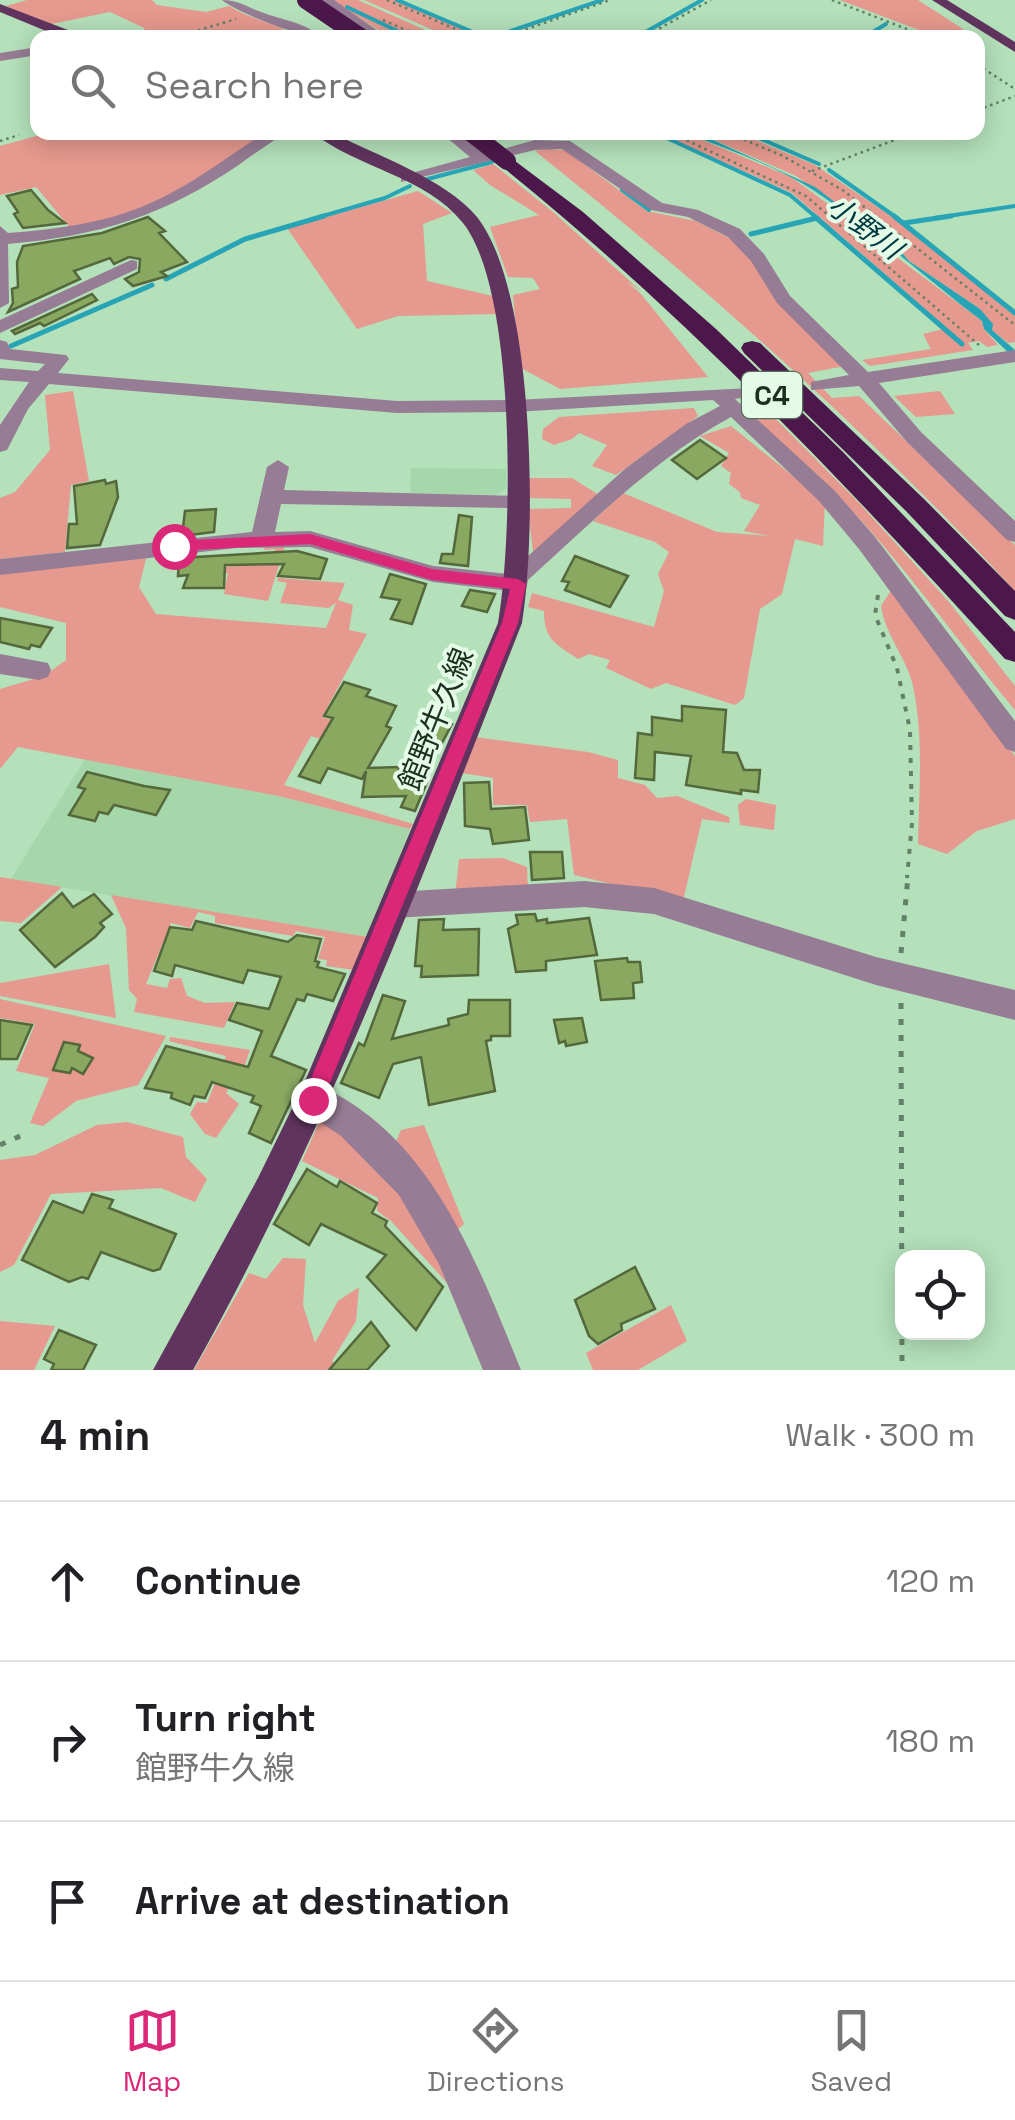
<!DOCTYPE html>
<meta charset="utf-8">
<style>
body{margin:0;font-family:"Space Grotesk","Noto Sans JP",sans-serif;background:#f2f2f2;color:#202124}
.controls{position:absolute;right:30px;bottom:30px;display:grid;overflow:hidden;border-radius:20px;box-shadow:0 5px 25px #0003}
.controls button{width:90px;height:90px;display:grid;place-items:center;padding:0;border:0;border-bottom:2px solid #e0e0e0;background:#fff;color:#202124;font:50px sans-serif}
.stop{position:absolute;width:30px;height:30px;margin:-22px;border:8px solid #db2777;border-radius:50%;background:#fff}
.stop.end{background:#db2777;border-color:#fff;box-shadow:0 2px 10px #0008}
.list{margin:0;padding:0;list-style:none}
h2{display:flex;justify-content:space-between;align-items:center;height:130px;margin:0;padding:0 40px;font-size:42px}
h2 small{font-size:32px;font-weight:400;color:#757577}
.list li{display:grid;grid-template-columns:65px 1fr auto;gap:30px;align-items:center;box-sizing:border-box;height:160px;padding:0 40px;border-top:2px solid #e0e0e0}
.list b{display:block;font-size:38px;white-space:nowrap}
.list p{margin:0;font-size:32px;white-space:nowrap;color:#757577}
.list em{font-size:32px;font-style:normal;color:#757577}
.icon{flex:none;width:55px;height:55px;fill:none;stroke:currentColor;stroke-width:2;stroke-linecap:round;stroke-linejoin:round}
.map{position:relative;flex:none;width:1015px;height:1370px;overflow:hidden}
.search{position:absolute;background:#fff;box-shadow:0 5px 25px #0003;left:30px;right:30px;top:30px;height:110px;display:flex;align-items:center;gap:25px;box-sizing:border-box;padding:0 35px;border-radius:20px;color:#757577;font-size:38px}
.sheet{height:610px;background:#fff}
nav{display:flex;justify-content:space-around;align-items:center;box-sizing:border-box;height:140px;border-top:2px solid #e0e0e0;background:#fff;font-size:28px;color:#757577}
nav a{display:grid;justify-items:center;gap:5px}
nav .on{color:#db2777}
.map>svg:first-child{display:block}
</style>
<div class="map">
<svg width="1015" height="1370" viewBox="0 0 1015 1370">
<rect width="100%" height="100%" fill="#b4e0ba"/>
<g fill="#a5d7ab">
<path d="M 411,468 L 506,469 L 507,488 L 496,495 L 410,493 Z"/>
<path d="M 85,759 L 278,796 L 410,829 L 368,937 L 11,879 Z"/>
</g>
<g fill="#e6998e">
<path d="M 27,0 L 152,0 L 157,5 L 206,12 L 229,6 C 252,20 276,23 298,37 L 147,37 L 144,28 L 110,12 L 47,25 L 6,6 Z"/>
<path d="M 332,0 L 358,0 L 441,37 C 421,37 403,29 383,33 Z"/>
<path d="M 364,0 L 395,0 L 491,37 L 449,37 Z"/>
<path d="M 840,0 L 918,0 L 977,38 L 937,37 Z"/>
<path d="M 51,132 L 259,132 L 263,136 L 202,179 L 151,206 L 72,230 L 36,187 L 0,195 L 0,146 Z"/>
<path d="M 659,133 L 686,133 L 791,177 L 858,226 L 887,241 L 899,259 L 982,321 L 984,329 L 998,345 L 987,347 L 979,341 L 968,343 L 973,350 L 870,366 L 862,360 L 931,349 L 923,334 L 947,328 L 792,193 Z"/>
<path d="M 698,133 L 739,133 L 815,165 L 901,223 L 1015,316 L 1015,342 L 1008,343 L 992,330 L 980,309 L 909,261 L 883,231 L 861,222 L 796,176 Z"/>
<path d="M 546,149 L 565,150 L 647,211 L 696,221 L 735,241 L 845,366 L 808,373 L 832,398 L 859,396 L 1015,545 L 1015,591 C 868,430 705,287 535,151 Z"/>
<path d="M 493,164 L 553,212 L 642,292 L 626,281 L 641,294 L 708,377 L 560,389 L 519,367 L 513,295 L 540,289 L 533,278 L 508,277 L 490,227 L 539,215 L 490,185 L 473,170 Z"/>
<path d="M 418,191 L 452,213 L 423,224 L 427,281 L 493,296 L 500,314 L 398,316 L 357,329 L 287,228 Z"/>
<path d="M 73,391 L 89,481 L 71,485 L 65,552 L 0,559 L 0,498 L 15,492 L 50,450 L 45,395 Z"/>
<path d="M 940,391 L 955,414 L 916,417 L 894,396 Z"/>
<path d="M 762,405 L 859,503 L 949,602 L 1015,686 L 1015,710 C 930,609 861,497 749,421 L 749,407 Z"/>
<path d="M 694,408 L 698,416 L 616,475 L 592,466 L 607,445 L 579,433 L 572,439 L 554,445 L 542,439 L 543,429 L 559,417 Z"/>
<path d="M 731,426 L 825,502 L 823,546 L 795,539 L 782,594 L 760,609 L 744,698 L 735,705 L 666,683 L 651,689 L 606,668 L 610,660 L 589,654 L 578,659 C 556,644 544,640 544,611 L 528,607 L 532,593 L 654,627 L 664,591 L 658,574 L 669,552 L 655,542 L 593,521 L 623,493 L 717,532 L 769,536 L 744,531 L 760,505 L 741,498 L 740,492 L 729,484 L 731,473 L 721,466 L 729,453 L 700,436 Z"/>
<path d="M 529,478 L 572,478 L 599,495 L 548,549 L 533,551 L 528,509 L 571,508 L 571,499 L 529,498 Z"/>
<path d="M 286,542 L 268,601 L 224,594 L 228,573 L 220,573 L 221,567 L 255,565 L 274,557 L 275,549 L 265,550 L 263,546 Z"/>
<path d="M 147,555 L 139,587 L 156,614 L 326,628 L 336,603 L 328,608 L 280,603 L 287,583 L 277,581 L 278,578 L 345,583 L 338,600 L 353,605 L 349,630 L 367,634 L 322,717 L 349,725 L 337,744 L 311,736 L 284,785 L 413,824 L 410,829 L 278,796 L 18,747 L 0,769 L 0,689 L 44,676 L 66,660 L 66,623 L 0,607 L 0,572 Z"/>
<path d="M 892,589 L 1015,756 L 1015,819 L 977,831 L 947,854 L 918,844 C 919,791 924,738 913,686 C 907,658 885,635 881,606 Z"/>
<path d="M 475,737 L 588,752 L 618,760 L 618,778 L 645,785 L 657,798 L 677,796 L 729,817 L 730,823 L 702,819 L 683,901 L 574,875 L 567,819 L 530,822 L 527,805 L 493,805 L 493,778 L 462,773 Z"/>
<path d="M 746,799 L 776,805 L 774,830 L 740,825 L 738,805 Z"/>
<path d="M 503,858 L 527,867 L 528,891 L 455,896 L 459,859 Z"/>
<path d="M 0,877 L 62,887 L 21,923 L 0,921 Z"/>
<path d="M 111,895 L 368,937 L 354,970 L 326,966 L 327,960 L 318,959 L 325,937 L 296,931 L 293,936 L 215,923 L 215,916 L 198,912 L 190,928 L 171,923 L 146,984 L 167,988 L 170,979 L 181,978 L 187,996 L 205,1003 L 235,1002 L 224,1028 L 134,1012 L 137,999 L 129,990 L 126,928 Z"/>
<path d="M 109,964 L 116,1018 L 0,996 L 0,983 Z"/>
<path d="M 0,999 L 166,1036 L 138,1085 L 76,1101 L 43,1126 L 30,1123 L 49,1078 L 16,1071 L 35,1024 L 0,1018 Z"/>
<path d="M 170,1037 L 250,1050 L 242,1073 L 237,1073 L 226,1093 L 239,1104 L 216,1138 L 205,1134 L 190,1114 L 197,1102 L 207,1103 L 226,1056 L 169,1041 Z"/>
<path d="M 321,1118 C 385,1175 419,1201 448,1284 L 391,1221 L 377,1211 L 378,1198 L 302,1161 Z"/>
<path d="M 127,1122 L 183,1137 L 186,1157 L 207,1179 L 195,1202 L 161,1188 L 51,1194 L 14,1265 L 0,1272 L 0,1160 L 35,1155 L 97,1125 Z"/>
<path d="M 424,1125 L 464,1224 L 456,1231 L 396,1142 L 401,1130 Z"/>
<path d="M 283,1258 L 306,1259 L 303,1305 L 315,1343 L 338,1301 L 359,1287 L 356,1321 L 332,1361 L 342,1370 L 194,1370 L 249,1273 L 266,1279 Z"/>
<path d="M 671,1305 L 687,1341 L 638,1370 L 593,1370 L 586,1353 Z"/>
<path d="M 0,1321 L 55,1326 L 34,1370 L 0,1370 Z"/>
</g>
<path fill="#27a4b5" d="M 686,133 L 698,133 L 815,187 L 861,222 L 883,231 L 909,261 L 980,309 L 993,324 L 992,330 L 1015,350 L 1015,359 L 984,329 L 982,321 C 924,277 873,230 813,190 C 775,165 728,150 686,133 Z"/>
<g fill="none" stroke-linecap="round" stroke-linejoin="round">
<g stroke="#27a4b5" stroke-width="4">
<path d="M 397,0 L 487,38"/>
<path d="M 347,7 L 412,38"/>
<path d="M 499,35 L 602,0"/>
<path d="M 635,38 L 702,0"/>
<path d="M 863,38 L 886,24"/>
<path d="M 654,132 L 790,195 L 817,218"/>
<path d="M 745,132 L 819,164"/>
<path d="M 829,170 L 897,218"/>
<path d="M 424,180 L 492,162"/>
<path d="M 622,190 L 649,210"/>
<path d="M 316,218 L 385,198 L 410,186"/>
<path d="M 935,218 L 1015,206"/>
</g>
<g stroke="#27a4b5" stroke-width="5">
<path d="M 814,216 L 962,344"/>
<path d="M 894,216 L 1015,313"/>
<path d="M 904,223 L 951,216"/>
<path d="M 751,234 L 817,218"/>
<path d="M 166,279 L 245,239 L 324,216"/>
<path d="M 11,346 L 152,285"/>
</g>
</g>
<g fill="#89a961" stroke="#54683c" stroke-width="2.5">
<path d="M 31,190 L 48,210 L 65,223 L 23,228 L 14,214 L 18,212 L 7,196 Z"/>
<path d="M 148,217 L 165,231 L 159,233 L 187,262 L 161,272 L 167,276 L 133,286 L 125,279 L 139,272 L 140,259 L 129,257 L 114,264 L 110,258 L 74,271 L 80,279 L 8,312 L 13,303 L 12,289 L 18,287 L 17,262 L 23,246 L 102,233 Z"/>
<path d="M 92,294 L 97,300 L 44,326 L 40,323 L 15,334 L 12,331 Z"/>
<path d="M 700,440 L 726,458 L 697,479 L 672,460 Z"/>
<path d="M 105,480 L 106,484 L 116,481 L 118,497 L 100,545 L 67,548 L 69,524 L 77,524 L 74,486 Z"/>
<path d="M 216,509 L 214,532 L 182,536 L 185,511 Z"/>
<path d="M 459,515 L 472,517 L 468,566 L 440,563 L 442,554 L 453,554 Z"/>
<path d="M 297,551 L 327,559 L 320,579 L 278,576 L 284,564 L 225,565 L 224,588 L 183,588 L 188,575 L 178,576 L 179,558 Z"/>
<path d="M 575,556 L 628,576 L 610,607 L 565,590 L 569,582 L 562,581 Z"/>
<path d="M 390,574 L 426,584 L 412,624 L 391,619 L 400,600 L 381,597 Z"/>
<path d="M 470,590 L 495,594 L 487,612 L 462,606 Z"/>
<path d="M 0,618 L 52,628 L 40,647 L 31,645 L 29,649 L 0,642 Z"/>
<path d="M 344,682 L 370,690 L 366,696 L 396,706 L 386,726 L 391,728 L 368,768 L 399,767 L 399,772 L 428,780 L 415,811 L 401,807 L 406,796 L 362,797 L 366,771 L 362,779 L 328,768 L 320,783 L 299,776 L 333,718 L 324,716 Z"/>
<path d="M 682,706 L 726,710 L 723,752 L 737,753 L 744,770 L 760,770 L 758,792 L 741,790 L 741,794 L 686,785 L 691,756 L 655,752 L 654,780 L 635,778 L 638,733 L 652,735 L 652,717 L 682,721 Z"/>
<path d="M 434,718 L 452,724 L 441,745 L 424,740 Z"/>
<path d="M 87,772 L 144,786 L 170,790 L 156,815 L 114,805 L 108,814 L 99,812 L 95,821 L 69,815 L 85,789 L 78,787 Z"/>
<path d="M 489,782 L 491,809 L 525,807 L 529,840 L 493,844 L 490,829 L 465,826 L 464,783 Z"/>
<path d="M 530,852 L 562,852 L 564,878 L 532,880 Z"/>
<path d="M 62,893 L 73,907 L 94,894 L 112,914 L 100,923 L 104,927 L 95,937 L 55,967 L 20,930 Z"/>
<path d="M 535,914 L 537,921 L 547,919 L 547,923 L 589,918 L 597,955 L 546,961 L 546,970 L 516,972 L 508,929 L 518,924 L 516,915 Z"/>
<path d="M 444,919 L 443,930 L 479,929 L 478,975 L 421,977 L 422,966 L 415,966 L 419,920 Z"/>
<path d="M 196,921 L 288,942 L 297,935 L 321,939 L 315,961 L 319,962 L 317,967 L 345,974 L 333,1001 L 307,994 L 304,1001 L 297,999 L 271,1056 L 306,1070 L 271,1143 L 249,1133 L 261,1106 L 251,1102 L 254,1096 L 212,1082 L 205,1098 L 194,1096 L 190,1105 L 171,1098 L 172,1093 L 145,1088 L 166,1046 L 248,1067 L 262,1031 L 229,1020 L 237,1003 L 269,1009 L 281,977 L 248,970 L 243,983 L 175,965 L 172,976 L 154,971 L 170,927 L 192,930 Z"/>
<path d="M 627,958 L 628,962 L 640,962 L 642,982 L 633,983 L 634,998 L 601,1000 L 595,961 Z"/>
<path d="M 383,995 L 405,1001 L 392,1039 L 449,1025 L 448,1019 L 468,1014 L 469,1000 L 510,1000 L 510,1036 L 491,1036 L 491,1040 L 486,1041 L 495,1091 L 429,1105 L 421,1057 L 393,1064 L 379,1098 L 341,1083 L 359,1043 L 364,1046 Z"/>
<path d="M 582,1018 L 587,1042 L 566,1046 L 565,1041 L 559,1043 L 554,1020 Z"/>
<path d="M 0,1020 L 32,1025 L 17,1059 L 0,1059 Z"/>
<path d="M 64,1042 L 80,1045 L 78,1051 L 93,1058 L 83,1074 L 72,1068 L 70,1073 L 53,1070 Z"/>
<path d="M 307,1169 L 337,1187 L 340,1181 L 377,1203 L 372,1213 L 387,1221 L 385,1226 L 443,1287 L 416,1330 L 367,1277 L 386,1255 L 321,1224 L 309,1245 L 274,1224 Z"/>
<path d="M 92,1194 L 113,1200 L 109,1208 L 176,1234 L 160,1269 L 153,1271 L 101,1252 L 88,1279 L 82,1277 L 69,1282 L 22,1260 L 53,1201 L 83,1213 Z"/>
<path d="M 635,1267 L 655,1309 L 621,1324 L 622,1330 L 598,1344 L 589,1336 L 575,1300 Z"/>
<path d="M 371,1322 L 389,1346 L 367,1370 L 329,1370 Z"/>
<path d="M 59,1330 L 96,1345 L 83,1370 L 51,1370 L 54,1364 L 44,1359 Z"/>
</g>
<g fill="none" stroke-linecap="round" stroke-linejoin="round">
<g stroke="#638168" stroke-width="2.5" stroke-dasharray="2.5 4" stroke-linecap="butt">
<path d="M 387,0 L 477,38"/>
<path d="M 832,0 L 930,38"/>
<path d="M 383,20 L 424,38"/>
<path d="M 173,38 L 236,19"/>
<path d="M 501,38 L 610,0"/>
<path d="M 642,38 L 711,0"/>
<path d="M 978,65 L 1015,89"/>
<path d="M 978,110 L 1015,96"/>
<path d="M 669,132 L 806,196 L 979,345"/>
<path d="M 726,132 L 783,156 L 844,191 L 1015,325"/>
<path d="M 0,141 L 19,135"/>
<path d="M 812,171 L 916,132"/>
</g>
<path stroke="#638168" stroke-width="4" stroke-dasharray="5 8" stroke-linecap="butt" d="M 878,595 L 875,615 L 897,668 L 910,730 L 912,823 L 907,878"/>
<g stroke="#638168" stroke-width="5" stroke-dasharray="6 10" stroke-linecap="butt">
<path d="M 901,953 L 908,876"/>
<path d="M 901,1003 L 902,1370"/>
<path d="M 0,1145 L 25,1134"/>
</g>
<g fill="#967c94" fill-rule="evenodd">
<path d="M 222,0 C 239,0 246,7 261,12 C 284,21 303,21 322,38 C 303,38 238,13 222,0 Z"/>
<path d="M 320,0 L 334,0 L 388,38 L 372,38 Z"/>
<path d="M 38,47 L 38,55 L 0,61 L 0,53 Z"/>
<path d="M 266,132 L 284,132 C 271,144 254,153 240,164 C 164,216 99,236 8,244 L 9,303 L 0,308 L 0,226 L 8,233 C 58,229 107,223 153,202 C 193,184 228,156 266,132 Z"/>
<path d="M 440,132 L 457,132 L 485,154 L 535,140 L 570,141 L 662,203 L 698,210 L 740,229 L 764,254 L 790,296 L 868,372 L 1015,350 L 1015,362 L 879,383 L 921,432 L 1015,521 L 1015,542 L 1007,540 L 907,442 L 859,386 L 811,390 L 811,382 L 849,375 L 777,303 L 751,261 L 728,237 L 688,217 L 651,210 L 562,149 L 535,150 L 401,182 L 401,176 L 470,157 Z"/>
<path d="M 131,260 L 137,261 L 137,269 L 0,333 L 0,320 Z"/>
<path d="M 0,340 L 7,342 L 10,349 L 66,355 L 69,359 L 58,373 L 397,401 L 515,400 L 752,388 L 752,396 L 735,399 L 835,491 L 875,537 L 1015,721 L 1015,752 L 1006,749 L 859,549 L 819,501 L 731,417 C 654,459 592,522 528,580 L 526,590 L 518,592 L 433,582 L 310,547 L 236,548 L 0,575 L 0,559 L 252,532 L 267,467 L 278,460 L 289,467 L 284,490 L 525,496 L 528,501 L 525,506 L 517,508 L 281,504 L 275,532 L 310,531 L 433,566 L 508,574 L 626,468 L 686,424 L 720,406 L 713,400 L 515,412 L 397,413 L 49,384 L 28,409 L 7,450 L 0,452 L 0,425 L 29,382 L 0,380 L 0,368 L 38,371 L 45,364 L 0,359 Z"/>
<path d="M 0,654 L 48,663 L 51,670 L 48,677 L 39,680 L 0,674 Z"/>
<path d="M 584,881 L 654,888 L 876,957 L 1015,990 L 1015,1020 L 876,985 L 654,914 L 584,907 L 394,918 L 384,914 L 380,905 L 384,896 L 394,892 Z"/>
<path d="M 313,1083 C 431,1132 476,1261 521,1370 L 483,1370 L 439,1264 L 399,1195 L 341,1136 L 302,1110 L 297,1099 L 302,1088 Z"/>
</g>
<g fill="#60345f" fill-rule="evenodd">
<path d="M 932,0 L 947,0 L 1015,42 L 1015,52 Z"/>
<path d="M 0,4 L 81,35 L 82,38 L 63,38 L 0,12 Z"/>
<path d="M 312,132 L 331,132 C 375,155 446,179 477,217 C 535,290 537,532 522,623 C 422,877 327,1132 193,1370 L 153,1370 L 258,1178 L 303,1086 L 498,623 C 513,537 517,291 463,223 C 426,176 356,168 312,132 Z"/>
</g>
<g fill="#4c184b" fill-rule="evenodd">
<path d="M 507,155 L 583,212 L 716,329 L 843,452 L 1015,632 L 1015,662 L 1005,659 C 846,484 685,314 500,165 L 500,157 Z"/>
<path d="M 752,341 L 760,343 L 924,499 L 1015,591 L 1015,620 L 1005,616 L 906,511 L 744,353 L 741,348 L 744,343 Z"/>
</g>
<g stroke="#4c184b" stroke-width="18">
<path d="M 306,0 L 362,38"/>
<path d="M 470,132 L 507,161"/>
</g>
</g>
<path fill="#db2777" d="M 310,534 L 432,569 L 518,579 L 526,584 L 518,623 L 320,1107 L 313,1110 L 305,1107 L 302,1100 L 502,623 L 510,589 L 432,580 L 310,544 L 174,551 L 167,546 L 174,541 Z"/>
<g text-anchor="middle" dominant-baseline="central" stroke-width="8" stroke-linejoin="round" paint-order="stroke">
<g font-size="28" font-style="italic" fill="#003940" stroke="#e4fbe7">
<text transform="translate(865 227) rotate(37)">小野川</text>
</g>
<rect fill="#e4fbe7" stroke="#596c5c" stroke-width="2.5" x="742" y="372" width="60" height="46" rx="8"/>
<g font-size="28" font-weight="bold" fill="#1d2f20">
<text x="772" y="395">C4</text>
</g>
<g font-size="30" fill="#1d2f20" stroke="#e4fbe7">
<text transform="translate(436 719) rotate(-68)">館野牛久線</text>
</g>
</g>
</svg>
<div class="controls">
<button><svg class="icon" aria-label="locate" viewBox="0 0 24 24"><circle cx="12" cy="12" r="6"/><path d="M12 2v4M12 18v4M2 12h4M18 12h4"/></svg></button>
</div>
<div class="stop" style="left:174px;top:546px"></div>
<div class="stop end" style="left:313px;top:1100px"></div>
<div class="search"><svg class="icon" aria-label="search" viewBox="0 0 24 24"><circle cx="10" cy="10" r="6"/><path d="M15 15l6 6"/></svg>Search here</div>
</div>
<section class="sheet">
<h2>4 min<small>Walk · 300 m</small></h2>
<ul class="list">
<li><svg class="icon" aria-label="ahead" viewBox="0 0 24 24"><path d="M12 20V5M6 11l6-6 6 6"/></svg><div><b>Continue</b></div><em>120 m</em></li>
<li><svg class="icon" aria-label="right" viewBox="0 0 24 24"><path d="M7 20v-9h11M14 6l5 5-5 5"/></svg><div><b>Turn right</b><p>館野牛久線</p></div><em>180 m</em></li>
<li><svg class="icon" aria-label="arrive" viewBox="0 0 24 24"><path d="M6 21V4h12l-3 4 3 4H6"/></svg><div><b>Arrive at destination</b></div></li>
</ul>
</section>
<nav>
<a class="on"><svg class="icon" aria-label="map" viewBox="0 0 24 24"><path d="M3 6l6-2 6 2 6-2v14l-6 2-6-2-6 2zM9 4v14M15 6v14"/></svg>Map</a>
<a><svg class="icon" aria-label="directions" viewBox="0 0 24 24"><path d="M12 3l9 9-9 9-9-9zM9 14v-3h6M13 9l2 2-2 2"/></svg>Directions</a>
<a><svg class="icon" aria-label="saved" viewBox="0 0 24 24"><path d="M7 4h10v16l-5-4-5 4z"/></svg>Saved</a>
</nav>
